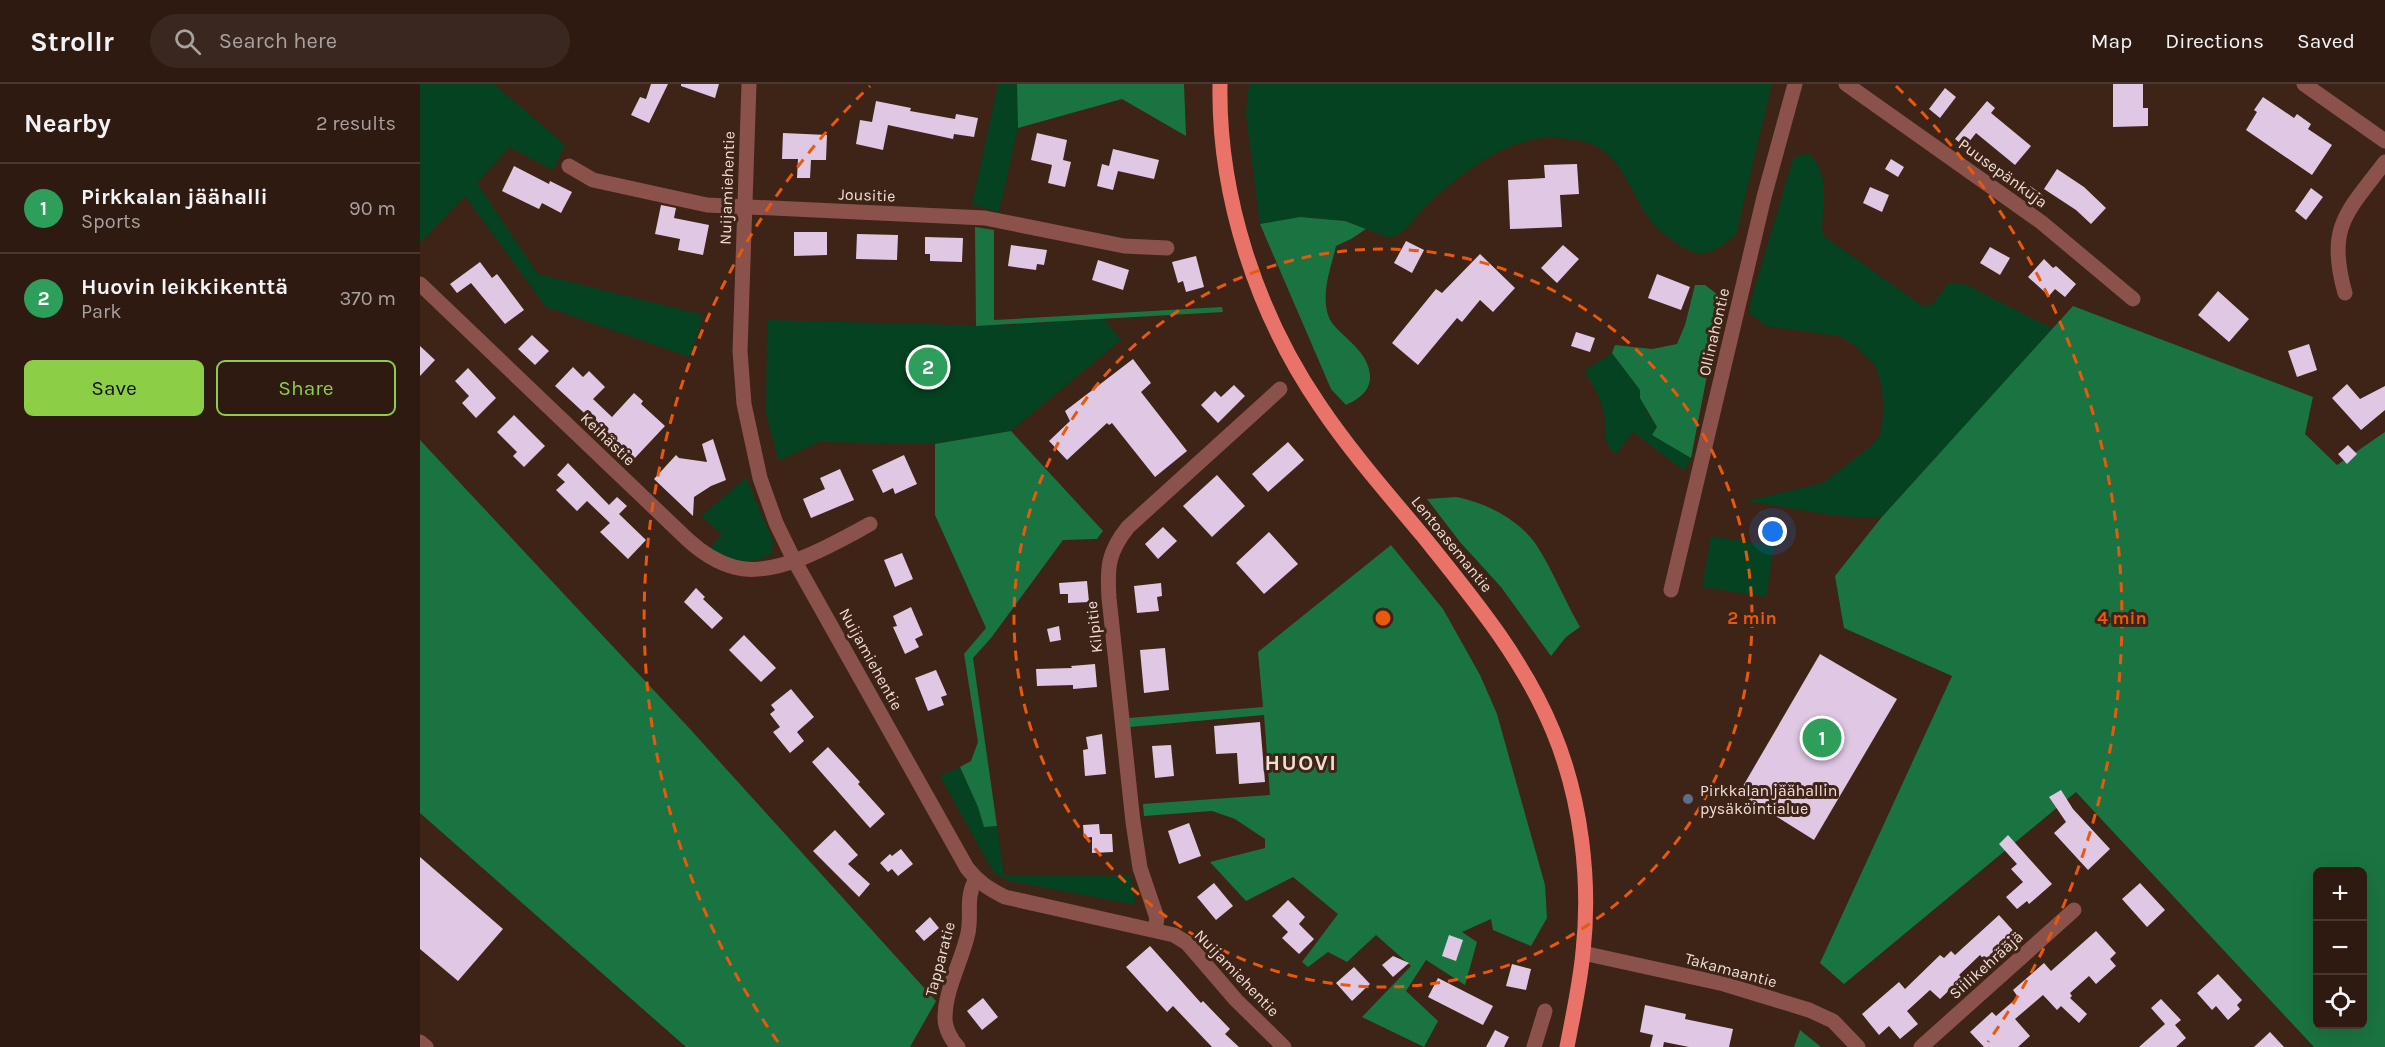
<!DOCTYPE html>
<meta charset="utf-8">
<style>
body{margin:0;font-family:Karla,sans-serif;background:#3a271f;color:#f1f3f6}
.controls{position:absolute;right:18px;bottom:18px;display:grid;overflow:hidden;border-radius:9px;box-shadow:0 6px 24px #0002}
.controls button{width:54px;height:54px;display:grid;place-items:center;padding:0;border:0;border-bottom:2px solid #493831;background:#2e1a11;color:#f1f3f6;font:30px sans-serif}
.you{position:absolute;left:1353px;top:448px;width:21px;height:21px;margin:-15px;border:4px solid #fff;border-radius:50%;background:#1a73e8;box-shadow:0 0 0 9px #1a73e833}
.badge{display:grid;place-items:center;width:39px;height:39px;border-radius:50%;background:#8cce45;color:#fff;font-size:20px;font-weight:700}
.pin{position:absolute;translate:-50% -50%;border:3px solid #fff;box-shadow:0 2px 6px #0006}
.list{margin:0;padding:0;list-style:none}
h2{display:flex;justify-content:space-between;align-items:center;height:78px;margin:0;padding:0 24px;font-size:26px}
h2 small{font-size:20px;font-weight:400;color:#a7a19f}
.list li{display:grid;grid-template-columns:39px 1fr auto;gap:18px;align-items:center;box-sizing:border-box;height:90px;padding:0 24px;border-top:2px solid #493831}
.list b{display:block;font-size:22px;white-space:nowrap}
.list p{margin:0;font-size:20px;white-space:nowrap;color:#a7a19f}
.list em{font-size:20px;font-style:normal;color:#a7a19f}
.actions{display:flex;gap:12px;padding:18px 24px}
.actions a{flex:1;padding:14px 0;border:2px solid #8cce45;border-radius:9px;text-align:center;font-size:21px;color:#8cce45}
.actions .main{background:#8cce45;color:#111}
.icon{flex:none;width:33px;height:33px;fill:none;stroke:currentColor;stroke-width:2;stroke-linecap:round;stroke-linejoin:round}
.map{position:relative;flex:none;width:1965px;height:963px;overflow:hidden}
header{display:flex;align-items:center;gap:36px;box-sizing:border-box;height:84px;padding:0 30px;background:#2e1a11;border-bottom:2px solid #493831}
header strong{font-size:28px}
nav{display:flex;gap:33px;margin-inline-start:auto;font-size:21px}
.search{width:420px;height:54px;background:#3a271f;display:flex;align-items:center;gap:15px;box-sizing:border-box;padding:0 21px;border-radius:33px;color:#a7a19f;font-size:22px}
main{display:flex}
aside{flex:1;background:#2e1a11}
.map>svg:first-child{display:block}
</style>
<header>
<strong>Strollr</strong>
<div class="search"><svg class="icon" aria-label="search" viewBox="0 0 24 24"><circle cx="10" cy="10" r="6"/><path d="M15 15l6 6"/></svg>Search here</div>
<nav><a>Map</a><a>Directions</a><a>Saved</a></nav>
</header>
<main>
<aside>
<h2>Nearby<small>2 results</small></h2>
<ul class="list">
<li><span class="badge" style="background:#2e9e5b">1</span><div><b>Pirkkalan jäähalli</b><p>Sports</p></div><em>90 m</em></li>
<li><span class="badge" style="background:#2e9e5b">2</span><div><b>Huovin leikkikenttä</b><p>Park</p></div><em>370 m</em></li>
</ul>
<div class="actions"><a class="main">Save</a><a>Share</a></div>
</aside>
<div class="map">
<svg width="1965" height="963" viewBox="0 0 1965 963">
<rect width="100%" height="100%" fill="#3e2317"/>
<g fill="#054221">
<path d="M 0,0 L 74,0 L 145,61 L 133,86 L 89,63 L 57,99 L 118,190 L 283,231 L 270,273 L 126,223 L 45,112 L 0,159 Z"/>
<path d="M 578,0 L 597,0 L 598,44 L 579,128 L 552,121 Z"/>
<path d="M 829,0 L 1352,0 L 1316,151 C 1308,156 1298,166 1289,168 C 1278,171 1272,168 1263,163 C 1251,156 1236,145 1228,133 C 1214,112 1201,76 1178,63 C 1165,55 1139,53 1124,54 C 1081,58 1041,90 1010,118 C 992,134 994,144 970,154 L 925,137 L 880,133 L 840,140 L 826,30 Z"/>
<path d="M 1388,70 C 1406,83 1405,109 1403,129 C 1403,139 1400,145 1405,153 L 1501,221 L 1511,222 L 1529,199 L 1543,199 L 1633,245 L 1461,434 L 1417,432 L 1326,417 L 1403,399 L 1450,363 L 1460,351 L 1464,326 L 1461,299 L 1455,281 L 1433,260 L 1419,252 L 1346,242 L 1330,229 L 1330,220 L 1373,75 L 1380,71 Z"/>
<path d="M 684,235 L 701,256 L 591,347 L 515,360 L 399,358 L 359,377 L 346,330 L 347,236 L 573,242 Z"/>
<path d="M 1192,269 L 1221,306 L 1226,327 L 1237,343 L 1232,351 L 1271,374 L 1264,387 L 1213,348 L 1196,370 C 1179,356 1188,344 1183,326 C 1180,311 1171,299 1164,287 Z"/>
<path d="M 326,394 L 353,457 L 352,470 C 328,483 313,477 289,465 L 302,450 L 281,432 Z"/>
<path d="M 1291,452 L 1354,462 L 1346,513 L 1282,503 Z"/>
<path d="M 540,683 L 558,723 L 564,743 L 577,742 L 584,791 L 710,791 L 716,818 L 712,820 L 588,797 L 574,789 L 520,692 Z"/>
</g>
<g fill="#1a7441" fill-rule="evenodd">
<path d="M 597,0 L 764,0 L 766,52 L 702,15 L 598,44 Z"/>
<path d="M 880,133 L 925,137 L 946,145 L 931,155 L 916,162 C 911,184 901,208 908,231 C 914,250 948,263 950,291 C 951,307 939,315 926,321 L 911,305 L 840,140 Z"/>
<path d="M 555,143 L 574,146 L 574,236 L 802,223 L 803,228 L 556,242 Z"/>
<path d="M 1275,201 L 1285,201 L 1302,214 L 1271,374 L 1232,351 L 1237,343 L 1220,314 L 1220,306 L 1192,269 L 1195,261 L 1232,265 L 1257,260 L 1265,241 Z"/>
<path d="M 1653,222 L 1893,313 L 1885,350 L 1917,381 L 1965,348 L 1965,963 L 1894,963 L 1656,708 L 1424,900 L 1400,879 L 1532,592 L 1424,544 L 1415,492 L 1461,434 ZM 1898,788 L 1942,788 L 1942,940 L 1898,940 Z"/>
<path d="M 591,347 L 683,447 L 677,455 L 643,456 L 571,554 L 553,574 L 577,742 L 564,743 L 558,723 L 540,683 L 551,677 L 558,658 L 544,570 L 566,544 L 515,431 L 515,360 Z"/>
<path d="M 0,356 L 270,645 L 516,917 L 490,963 L 266,963 L 0,729 Z"/>
<path d="M 1036,413 C 1065,418 1100,436 1117,462 C 1133,487 1145,517 1160,543 L 1146,553 L 1131,572 L 1081,503 L 1040,458 L 1007,415 Z"/>
<path d="M 971,461 L 1023,525 L 1060,591 L 1077,630 L 1125,801 L 1127,834 L 1111,862 L 1073,846 L 1071,835 L 1042,848 L 1057,858 L 1045,901 L 1006,876 L 986,907 L 1018,937 L 1004,963 L 942,933 L 991,882 L 956,851 L 927,878 L 908,868 L 888,883 L 882,878 L 918,830 L 873,793 L 826,817 L 790,778 L 845,764 L 845,755 L 815,735 L 792,727 L 724,732 L 723,720 L 850,711 L 844,631 L 710,643 L 709,634 L 843,623 L 838,568 Z"/>
<path d="M 1380,946 L 1401,963 L 1374,963 Z"/>
</g>
<g fill="#e0c8e4">
<path d="M 231,0 L 248,0 L 229,39 L 211,31 L 220,13 L 226,15 Z"/>
<path d="M 261,0 L 299,0 L 295,14 L 261,2 Z"/>
<path d="M 1693,0 L 1723,0 L 1723,24 L 1728,24 L 1728,42 L 1693,43 Z"/>
<path d="M 1525,4 L 1536,13 L 1520,34 L 1509,25 Z"/>
<path d="M 1843,13 L 1874,34 L 1877,30 L 1891,40 L 1888,45 L 1912,61 L 1892,91 L 1826,46 L 1837,28 L 1834,26 Z"/>
<path d="M 456,17 L 491,24 L 490,27 L 535,35 L 536,30 L 558,34 L 554,53 L 534,50 L 533,55 L 468,41 L 463,66 L 436,60 L 440,36 L 452,38 Z"/>
<path d="M 1567,17 L 1575,24 L 1571,29 L 1611,62 L 1595,81 L 1556,49 L 1545,63 L 1535,55 Z"/>
<path d="M 363,49 L 407,51 L 406,76 L 391,76 L 390,94 L 377,94 L 378,75 L 362,75 Z"/>
<path d="M 617,49 L 647,56 L 643,76 L 651,78 L 645,103 L 628,99 L 632,81 L 611,76 Z"/>
<path d="M 693,65 L 739,76 L 734,95 L 698,87 L 693,106 L 677,102 L 682,80 L 689,82 Z"/>
<path d="M 1471,75 L 1484,83 L 1478,93 L 1465,85 Z"/>
<path d="M 1157,80 L 1159,110 L 1140,111 L 1142,143 L 1090,145 L 1088,96 L 1125,94 L 1124,81 Z"/>
<path d="M 94,82 L 129,100 L 130,97 L 152,108 L 141,129 L 122,119 L 119,125 L 82,107 Z"/>
<path d="M 1637,85 L 1664,103 L 1686,124 L 1671,140 L 1656,126 L 1624,105 Z"/>
<path d="M 1610,102 L 1623,111 L 1616,121 L 1603,111 Z"/>
<path d="M 1450,103 L 1469,111 L 1462,128 L 1443,119 Z"/>
<path d="M 1891,104 L 1903,113 L 1886,136 L 1875,127 Z"/>
<path d="M 241,121 L 256,124 L 254,134 L 289,141 L 283,171 L 258,166 L 260,155 L 235,150 Z"/>
<path d="M 374,148 L 407,148 L 407,171 L 374,172 Z"/>
<path d="M 437,150 L 478,151 L 477,176 L 436,175 Z"/>
<path d="M 505,153 L 543,154 L 542,178 L 510,177 L 510,170 L 505,170 Z"/>
<path d="M 986,157 L 1004,166 L 992,189 L 974,179 Z"/>
<path d="M 591,161 L 627,166 L 624,181 L 617,180 L 616,186 L 588,182 Z"/>
<path d="M 1143,161 L 1159,175 L 1137,199 L 1121,184 Z"/>
<path d="M 1570,163 L 1590,174 L 1580,191 L 1560,179 Z"/>
<path d="M 1060,170 L 1095,204 L 1073,228 L 1060,216 L 1042,238 L 1037,234 L 998,281 L 972,259 L 1016,205 L 1022,209 Z"/>
<path d="M 776,172 L 784,203 L 766,208 L 763,197 L 758,199 L 752,178 Z"/>
<path d="M 1624,175 L 1633,184 L 1636,182 L 1656,200 L 1645,213 L 1635,205 L 1629,212 L 1608,193 Z"/>
<path d="M 678,176 L 709,186 L 703,206 L 672,196 Z"/>
<path d="M 60,178 L 72,194 L 77,190 L 104,226 L 85,240 L 51,199 L 37,209 L 30,200 Z"/>
<path d="M 1237,190 L 1270,203 L 1261,226 L 1228,214 Z"/>
<path d="M 1798,207 L 1829,235 L 1809,258 L 1778,231 Z"/>
<path d="M 1156,248 L 1175,254 L 1170,268 L 1151,262 Z"/>
<path d="M 112,251 L 129,267 L 115,281 L 98,265 Z"/>
<path d="M 1889,260 L 1897,286 L 1877,293 L 1868,267 Z"/>
<path d="M 0,262 L 15,276 L 0,292 Z"/>
<path d="M 713,275 L 731,299 L 721,308 L 767,367 L 735,393 L 692,339 L 689,341 L 687,339 L 647,376 L 629,357 L 650,337 L 645,327 Z"/>
<path d="M 153,283 L 163,293 L 169,287 L 185,303 L 173,315 L 192,333 L 214,309 L 223,317 L 221,320 L 245,342 L 214,375 L 135,302 Z"/>
<path d="M 48,284 L 76,314 L 56,334 L 42,319 L 49,312 L 35,297 Z"/>
<path d="M 1927,300 L 1940,315 L 1965,302 L 1965,326 L 1941,346 L 1912,314 Z"/>
<path d="M 814,301 L 825,312 L 798,339 L 781,321 L 795,307 L 801,313 Z"/>
<path d="M 94,331 L 125,362 L 104,383 L 93,372 L 97,368 L 77,348 Z"/>
<path d="M 293,355 L 306,396 L 291,402 L 274,413 L 273,432 L 234,395 L 256,371 L 259,374 L 287,378 L 282,360 Z"/>
<path d="M 868,358 L 884,376 L 848,408 L 832,390 Z"/>
<path d="M 1928,361 L 1937,370 L 1927,380 L 1918,370 Z"/>
<path d="M 484,371 L 497,400 L 475,410 L 473,404 L 463,409 L 452,386 Z"/>
<path d="M 148,379 L 189,421 L 197,413 L 207,422 L 199,430 L 226,456 L 208,475 L 180,448 L 190,439 L 167,417 L 157,427 L 136,406 L 145,398 L 137,391 Z"/>
<path d="M 420,385 L 434,416 L 391,434 L 383,415 L 405,405 L 400,394 Z"/>
<path d="M 797,391 L 825,422 L 792,453 L 763,422 Z"/>
<path d="M 743,443 L 757,457 L 738,475 L 725,460 Z"/>
<path d="M 849,448 L 878,480 L 844,510 L 816,479 Z"/>
<path d="M 482,469 L 493,495 L 475,503 L 464,476 Z"/>
<path d="M 667,497 L 669,518 L 648,519 L 648,510 L 640,510 L 639,499 Z"/>
<path d="M 741,499 L 742,512 L 737,513 L 739,527 L 717,529 L 714,502 Z"/>
<path d="M 276,504 L 285,513 L 283,515 L 303,534 L 292,545 L 264,518 Z"/>
<path d="M 491,523 L 503,551 L 495,555 L 499,563 L 485,570 L 473,543 L 477,542 L 473,532 Z"/>
<path d="M 639,542 L 641,556 L 630,558 L 627,545 Z"/>
<path d="M 324,551 L 356,584 L 341,598 L 309,566 Z"/>
<path d="M 745,564 L 749,606 L 724,609 L 720,566 Z"/>
<path d="M 1400,570 L 1477,615 L 1394,756 L 1319,709 Z"/>
<path d="M 675,580 L 677,603 L 653,605 L 653,601 L 617,602 L 616,585 L 652,584 L 651,582 Z"/>
<path d="M 516,586 L 527,611 L 521,613 L 524,621 L 508,627 L 495,594 Z"/>
<path d="M 371,605 L 394,633 L 377,648 L 384,657 L 370,669 L 353,648 L 360,643 L 350,630 L 355,626 L 351,621 Z"/>
<path d="M 840,638 L 845,698 L 819,700 L 817,669 L 796,670 L 794,642 Z"/>
<path d="M 682,650 L 686,690 L 665,692 L 663,666 L 668,665 L 666,653 Z"/>
<path d="M 751,661 L 754,692 L 735,694 L 732,662 Z"/>
<path d="M 408,663 L 440,698 L 438,700 L 465,730 L 450,744 L 392,678 Z"/>
<path d="M 1641,706 L 1653,725 L 1690,765 L 1668,786 L 1634,749 L 1646,738 L 1629,713 Z"/>
<path d="M 769,739 L 781,772 L 759,780 L 748,747 Z"/>
<path d="M 679,740 L 680,750 L 692,750 L 693,768 L 672,769 L 672,753 L 664,754 L 663,741 Z"/>
<path d="M 415,746 L 438,771 L 428,780 L 450,800 L 439,813 L 393,767 Z"/>
<path d="M 1588,751 L 1632,800 L 1609,820 L 1607,817 L 1597,825 L 1586,813 L 1603,798 L 1591,785 L 1597,780 L 1579,760 Z"/>
<path d="M 481,765 L 493,780 L 478,792 L 472,785 L 468,788 L 460,779 L 470,770 L 472,772 Z"/>
<path d="M 0,773 L 83,845 L 38,897 L 0,865 Z"/>
<path d="M 794,799 L 813,822 L 796,836 L 777,813 Z"/>
<path d="M 1720,799 L 1745,826 L 1727,843 L 1702,815 Z"/>
<path d="M 868,816 L 885,833 L 879,840 L 894,855 L 879,870 L 862,854 L 868,848 L 852,832 Z"/>
<path d="M 1579,831 L 1597,851 L 1566,878 L 1560,871 L 1539,891 L 1542,894 L 1520,915 L 1510,906 L 1487,927 L 1498,940 L 1480,955 L 1469,942 L 1459,951 L 1442,930 L 1479,898 L 1485,905 L 1520,871 L 1524,874 L 1531,867 L 1535,871 Z"/>
<path d="M 510,833 L 519,844 L 504,857 L 495,847 Z"/>
<path d="M 1676,847 L 1696,869 L 1690,875 L 1696,882 L 1676,900 L 1669,892 L 1650,909 L 1652,912 L 1650,914 L 1667,930 L 1659,939 L 1641,922 L 1637,926 L 1623,911 L 1595,935 L 1610,952 L 1598,963 L 1564,963 L 1550,948 L 1572,928 L 1576,932 L 1598,913 L 1593,906 L 1624,879 L 1631,887 Z"/>
<path d="M 1029,851 L 1043,856 L 1036,877 L 1022,872 Z"/>
<path d="M 730,862 L 781,919 L 783,917 L 810,945 L 805,950 L 819,963 L 792,963 L 753,922 L 747,928 L 706,883 Z"/>
<path d="M 973,872 L 989,879 L 973,893 L 962,881 Z"/>
<path d="M 1092,880 L 1111,885 L 1106,906 L 1086,902 Z"/>
<path d="M 934,883 L 950,900 L 932,917 L 916,899 Z"/>
<path d="M 1798,890 L 1822,916 L 1817,921 L 1820,925 L 1808,936 L 1796,922 L 1792,926 L 1777,909 Z"/>
<path d="M 1018,894 L 1073,922 L 1063,941 L 1008,913 Z"/>
<path d="M 563,914 L 578,933 L 562,946 L 547,927 Z"/>
<path d="M 1741,915 L 1761,936 L 1755,941 L 1766,954 L 1756,963 L 1719,963 L 1745,940 L 1731,924 Z"/>
<path d="M 1225,921 L 1266,930 L 1265,935 L 1313,945 L 1309,963 L 1269,963 L 1244,958 L 1243,963 L 1230,963 L 1233,951 L 1220,948 Z"/>
<path d="M 1075,946 L 1089,953 L 1084,963 L 1066,963 Z"/>
<path d="M 1850,948 L 1864,963 L 1834,963 Z"/>
</g>
<g fill="none" stroke-linecap="round" stroke-linejoin="round">
<g stroke="#8b514b" stroke-width="15">
<path d="M 329,0 L 320,267 L 324,320 L 340,394 L 356,439 L 374,476 L 547,784 C 558,798 569,805 585,813 L 754,851 L 767,859 L 816,916 L 864,963"/>
<path d="M 1426,0 L 1621,138 L 1713,215"/>
<path d="M 1884,0 L 1965,57"/>
<path d="M 149,82 L 173,96 L 287,121 L 565,134 L 704,162 L 747,164"/>
<path d="M 0,200 L 267,455 C 281,468 296,478 314,483 C 355,495 415,459 450,440"/>
<path d="M 1925,209 C 1906,143 1927,128 1965,78"/>
<path d="M 1251,506 L 1344,113 L 1375,0"/>
<path d="M 735,846 L 737,834 L 720,784 L 713,738 L 689,514 C 687,483 688,468 708,443 L 860,305"/>
<path d="M 1163,869 L 1304,900 L 1389,926 L 1413,937 L 1438,963"/>
<path d="M 0,958 L 6,963"/>
<path d="M 538,963 C 531,956 525,944 525,934 C 525,905 542,877 548,849 C 552,828 545,814 556,795"/>
<path d="M 1114,963 L 1125,927"/>
<path d="M 1501,963 L 1654,826"/>
</g>
<path stroke="#ea7369" stroke-width="15" d="M 800,0 C 798,112 837,230 900,322 C 931,368 968,410 1003,452 C 1052,513 1103,574 1133,647 C 1161,714 1171,796 1163,868 C 1160,900 1153,931 1147,963"/>
</g>
<g fill="none" stroke="#e8590c" stroke-width="3" stroke-dasharray="10 8">
<circle cx="963" cy="534" r="369"/>
<path d="M358 958A739 739 0 0 1 450 2M1476 2A739 739 0 0 1 1568 958"/>
</g>
<circle fill="#5c6f8a" stroke="#3e2317" stroke-width="2" cx="1268" cy="715" r="6"/>
<g text-anchor="middle" dominant-baseline="central" stroke-width="6" stroke-linejoin="round" paint-order="stroke">
<g font-size="16" fill="#f0ded6" stroke="#3e2317">
<text transform="translate(1583 89) rotate(36)">Puusepänkuja</text>
<text transform="translate(307 104) rotate(-88)">Nuijamiehentie</text>
<text transform="translate(447 111) rotate(2)">Jousitie</text>
<text transform="translate(1294 248) rotate(-77)">Ollinahontie</text>
<text transform="translate(188 355) rotate(44)">Keihästie</text>
<text transform="translate(1032 460) rotate(51)">Lentoasemantie</text>
<text transform="translate(674 543) rotate(-96)">Kilpitie</text>
<text transform="translate(451 575) rotate(61)">Nuijamiehentie</text>
<text transform="translate(520 875) rotate(-75)">Tapparatie</text>
<text transform="translate(1566 881) rotate(-42)">Siilikehrääjä</text>
<text transform="translate(1311 886) rotate(15)">Takamaantie</text>
<text transform="translate(817 889) rotate(46)">Nuijamiehentie</text>
</g>
<g font-size="16" fill="#f0ded6" stroke="#3e2317" text-anchor="start">
<text x="1280" y="706">Pirkkalan jäähallin<tspan x="1280" dy="18">pysäköintialue</tspan></text>
</g>
<g font-size="22" font-weight="bold" letter-spacing="1.5" fill="#f0ded6" stroke="#3e2317">
<text x="881" y="679">HUOVI</text>
</g>
</g>
<circle cx="963" cy="534" r="9" fill="#e8590c" stroke="#3e2317" stroke-width="3"/>
<g font-size="18" text-anchor="middle" font-weight="bold" fill="#e8590c" stroke="#3e2317" stroke-width="6" stroke-linejoin="round" paint-order="stroke">
<text x="1332" y="540">2 min</text>
<text x="1702" y="540">4 min</text>
</g>
</svg>
<div class="controls">
<button>+</button>
<button>−</button>
<button><svg class="icon" aria-label="locate" viewBox="0 0 24 24"><circle cx="12" cy="12" r="6"/><path d="M12 2v4M12 18v4M2 12h4M18 12h4"/></svg></button>
</div>
<div class="you"></div>
<div class="pin badge" style="left:1402px;top:654px;background:#2e9e5b">1</div>
<div class="pin badge" style="left:508px;top:283px;background:#2e9e5b">2</div>
</div>
</main>
